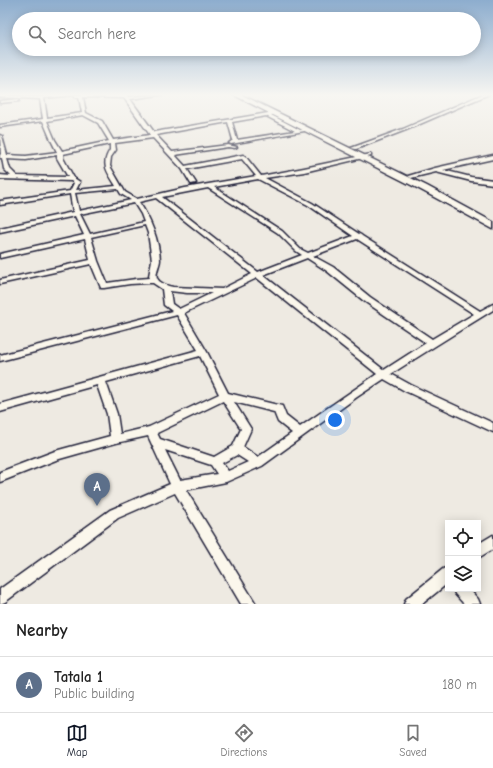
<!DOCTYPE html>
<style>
body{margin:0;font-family:"Comic Neue",sans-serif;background:#f6f6f6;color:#222}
.controls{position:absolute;right:12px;bottom:12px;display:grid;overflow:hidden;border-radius:0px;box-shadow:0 2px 10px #0003}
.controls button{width:36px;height:36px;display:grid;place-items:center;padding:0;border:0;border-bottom:1px solid #e0e0e0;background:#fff;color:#222;font:20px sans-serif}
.you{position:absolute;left:335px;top:420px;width:14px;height:14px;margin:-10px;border:3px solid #fff;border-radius:50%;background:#1a73e8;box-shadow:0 0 0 6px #1a73e833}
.badge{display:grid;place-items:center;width:26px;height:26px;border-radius:50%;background:#111827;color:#fff;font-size:13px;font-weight:700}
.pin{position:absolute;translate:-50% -33px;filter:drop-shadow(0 1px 2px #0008)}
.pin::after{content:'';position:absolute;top:21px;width:14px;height:12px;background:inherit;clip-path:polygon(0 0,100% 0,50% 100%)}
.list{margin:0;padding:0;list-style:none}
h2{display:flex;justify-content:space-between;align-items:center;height:52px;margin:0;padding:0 16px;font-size:17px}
h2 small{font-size:13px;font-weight:400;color:#767676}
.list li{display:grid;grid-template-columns:26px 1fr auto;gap:12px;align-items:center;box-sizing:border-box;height:56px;padding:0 16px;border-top:1px solid #e0e0e0}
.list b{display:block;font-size:15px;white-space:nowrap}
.list p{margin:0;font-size:13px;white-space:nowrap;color:#767676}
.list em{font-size:13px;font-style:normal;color:#767676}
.icon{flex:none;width:22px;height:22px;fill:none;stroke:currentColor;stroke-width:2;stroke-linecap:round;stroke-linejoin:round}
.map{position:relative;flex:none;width:493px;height:604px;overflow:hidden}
.search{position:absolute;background:#fff;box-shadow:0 2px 10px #0003;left:12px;right:12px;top:12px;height:44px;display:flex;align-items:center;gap:10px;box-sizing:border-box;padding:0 14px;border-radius:22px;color:#767676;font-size:15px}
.sheet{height:108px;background:#fff}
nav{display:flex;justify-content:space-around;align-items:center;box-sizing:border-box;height:56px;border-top:1px solid #e0e0e0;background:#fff;font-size:11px;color:#767676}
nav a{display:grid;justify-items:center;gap:2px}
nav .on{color:#111827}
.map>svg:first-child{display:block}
</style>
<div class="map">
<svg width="493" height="604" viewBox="0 0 493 604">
<rect width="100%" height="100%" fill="#eeeae2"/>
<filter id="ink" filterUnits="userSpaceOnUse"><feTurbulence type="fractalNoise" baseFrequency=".025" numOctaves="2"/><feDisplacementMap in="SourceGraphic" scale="8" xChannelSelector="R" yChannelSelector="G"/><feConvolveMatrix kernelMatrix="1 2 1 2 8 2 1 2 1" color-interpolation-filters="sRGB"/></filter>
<g filter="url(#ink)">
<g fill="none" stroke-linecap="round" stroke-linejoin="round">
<defs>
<g id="minor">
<path d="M 62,94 L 123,96 L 122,94 L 126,94 L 128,97 L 166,94 L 130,99 L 154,132 L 274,112 L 276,113 L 276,114 L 271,115 L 300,130 L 308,129 L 310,130 L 231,144 L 229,143 L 233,140 L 228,122 L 156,135 L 172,152 L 228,145 L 237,147 L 235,148 L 228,147 L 175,155 L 185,166 L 243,155 L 245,156 L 261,176 L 304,168 L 371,154 L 371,156 L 304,172 L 265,178 L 312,203 L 359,234 L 361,235 L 362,236 L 480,311 L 493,304 L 493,310 C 459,331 425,352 391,374 L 411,385 L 493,423 L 493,432 L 405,391 L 384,379 L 357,397 L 262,466 L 226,482 L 186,490 L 256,604 L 241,604 L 175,493 L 118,518 L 5,602 L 0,604 L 0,589 L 110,510 L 170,484 L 148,436 L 116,443 L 56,460 L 0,482 L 0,472 L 55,451 L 110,436 L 107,414 L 97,385 L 0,412 L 0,404 L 198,350 L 177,315 L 0,361 L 0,355 L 172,311 L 164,305 L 162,289 L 153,283 L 149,283 L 130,284 L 104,288 L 101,288 L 91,264 L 0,284 L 0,280 L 90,260 L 85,239 L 0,258 L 0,254 L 84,235 L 75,216 L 0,232 L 0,228 L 73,212 L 70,194 L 0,205 L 0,201 L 70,191 L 74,183 L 71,181 L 0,179 L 0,175 L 11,176 L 4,169 L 2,158 L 0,158 L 0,154 L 1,155 L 0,135 L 2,136 L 7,155 L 26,156 L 57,152 L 51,140 L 43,121 L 0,127 L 0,125 L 43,119 L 40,99 L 0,97 L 0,95 L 39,97 ZM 75,95 L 75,97 L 79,97 L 82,113 L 47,118 L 44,98 ZM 83,97 L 124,98 L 150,135 L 113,140 L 102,121 L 86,113 ZM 83,115 L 98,123 L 109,141 L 62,151 L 55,140 L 47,121 ZM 266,116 L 295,131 L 237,140 L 232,122 ZM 153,138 L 182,169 L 191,184 L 196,183 L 187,169 L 242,159 L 256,176 L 185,188 L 137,199 L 125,192 L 110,166 L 111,157 L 116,150 L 115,143 ZM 110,144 L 110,150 C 100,165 108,172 116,186 L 76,190 L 80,182 L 74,178 L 63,158 L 63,154 ZM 57,155 L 57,158 L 68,177 L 17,176 L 10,169 L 7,159 L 26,160 ZM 258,179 L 308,205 L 353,236 L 308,253 L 300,249 L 282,231 L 214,187 ZM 208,188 L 278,233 L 296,251 L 302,255 L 258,272 L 162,197 ZM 118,189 L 121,194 L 131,200 L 79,211 L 75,193 ZM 156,198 L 252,274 L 222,289 L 173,287 C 168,286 159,283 157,278 C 155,272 160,265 160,260 C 159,240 150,218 139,202 ZM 134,203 L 141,214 L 144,222 L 90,234 L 80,214 ZM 145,225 L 148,233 L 152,260 L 149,276 L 150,278 L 136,279 L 107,283 L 98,261 L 91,237 ZM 357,239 L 474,314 L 432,339 L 370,297 L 333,267 L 313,256 ZM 307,258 L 327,271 L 364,301 L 426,343 L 384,370 L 263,275 ZM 257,278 L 377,374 L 300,427 L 286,416 L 282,406 L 228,393 L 207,352 L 184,313 ZM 170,291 L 187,293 L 212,293 L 179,309 L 172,304 ZM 200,356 L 219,394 L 149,427 L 120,434 L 117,414 L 106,382 ZM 223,401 L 241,429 L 233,446 L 214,457 L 160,439 L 157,433 ZM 234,402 L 274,412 L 278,422 L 292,433 L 258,457 L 243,447 L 251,429 ZM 165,450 L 211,465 L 217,474 L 180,480 ZM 237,455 L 248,462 L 228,471 L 222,463 Z"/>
<path d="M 483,94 L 489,94 L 406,130 L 356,149 L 351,148 L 403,129 Z"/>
<path d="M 20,99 L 19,101 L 0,103 L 0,101 Z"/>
<path d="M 493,155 L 493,159 L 443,170 L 471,177 L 493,180 L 493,184 L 471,181 L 436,172 L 411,178 L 408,176 L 435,168 Z"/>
<path d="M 493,535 L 493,549 L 478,558 L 478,544 Z"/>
<path d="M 448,567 L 448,583 L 422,604 L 404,604 L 406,599 L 443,569 Z"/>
<path d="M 453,589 L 469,589 L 478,599 L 480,604 L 464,604 L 455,594 Z"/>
</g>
<path id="trunk" d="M 232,94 L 240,94 L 427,186 L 493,222 L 493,229 L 421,190 Z"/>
</defs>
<use href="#minor" stroke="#22223b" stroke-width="3"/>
<use href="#trunk" stroke="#22223b" stroke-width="3"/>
<use href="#minor" fill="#fbf7ec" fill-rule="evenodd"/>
<use href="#trunk" fill="#fbf7ec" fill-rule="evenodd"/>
</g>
</g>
<linearGradient id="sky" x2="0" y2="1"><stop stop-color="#8dadce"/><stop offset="0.53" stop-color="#f7f6f2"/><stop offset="1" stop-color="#f7f6f2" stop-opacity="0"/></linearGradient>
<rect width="493" height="179" fill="url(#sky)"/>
</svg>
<div class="controls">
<button><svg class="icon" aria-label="locate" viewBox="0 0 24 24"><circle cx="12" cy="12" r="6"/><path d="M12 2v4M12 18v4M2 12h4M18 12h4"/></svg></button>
<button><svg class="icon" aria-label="layers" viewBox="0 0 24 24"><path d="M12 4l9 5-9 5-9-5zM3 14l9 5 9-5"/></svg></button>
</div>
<div class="you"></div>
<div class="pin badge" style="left:97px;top:506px;background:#5c6f8a">A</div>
<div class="search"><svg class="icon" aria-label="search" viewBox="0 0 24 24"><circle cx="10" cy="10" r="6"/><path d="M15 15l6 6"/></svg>Search here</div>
</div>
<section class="sheet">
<h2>Nearby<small></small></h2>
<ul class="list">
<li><span class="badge" style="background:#5c6f8a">A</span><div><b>Tatala 1</b><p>Public building</p></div><em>180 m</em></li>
</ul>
</section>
<nav>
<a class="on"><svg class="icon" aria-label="map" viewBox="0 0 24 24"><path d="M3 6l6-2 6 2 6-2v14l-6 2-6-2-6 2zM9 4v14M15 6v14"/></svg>Map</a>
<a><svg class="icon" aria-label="directions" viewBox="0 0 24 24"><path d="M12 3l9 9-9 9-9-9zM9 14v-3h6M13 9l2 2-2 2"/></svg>Directions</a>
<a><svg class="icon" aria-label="saved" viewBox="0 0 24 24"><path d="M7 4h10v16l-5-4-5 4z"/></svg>Saved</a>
</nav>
